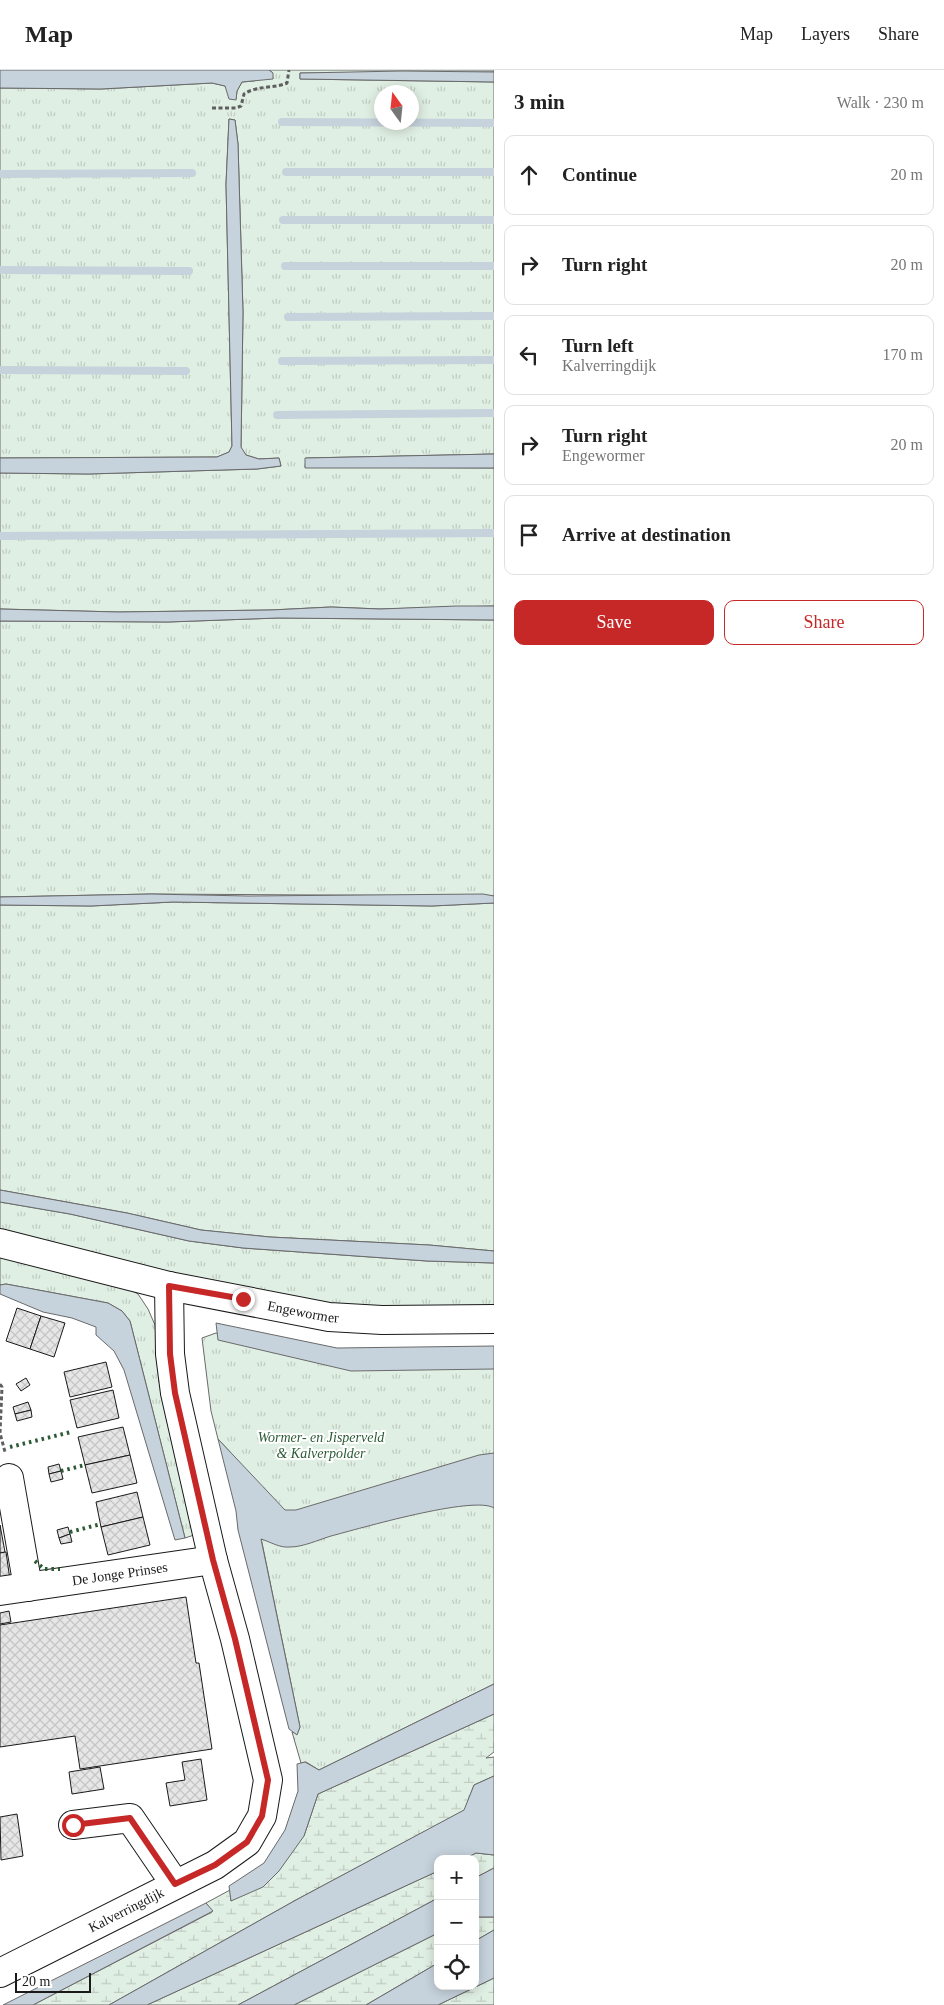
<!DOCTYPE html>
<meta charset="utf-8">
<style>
body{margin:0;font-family:Georgia,serif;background:#f2f2f2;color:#222}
.controls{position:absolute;right:15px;bottom:15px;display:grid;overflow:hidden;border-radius:10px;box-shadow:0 2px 12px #0003}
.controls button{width:45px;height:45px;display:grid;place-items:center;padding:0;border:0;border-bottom:1px solid #e0e0e0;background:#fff;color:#222;font:25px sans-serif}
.compass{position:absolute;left:374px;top:15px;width:45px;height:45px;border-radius:50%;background:#fff;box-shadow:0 2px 12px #0003;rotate:345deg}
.scale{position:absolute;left:15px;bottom:12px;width:76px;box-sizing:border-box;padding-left:5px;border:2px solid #1a1a1a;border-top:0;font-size:14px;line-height:18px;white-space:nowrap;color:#1a1a1a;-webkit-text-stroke:4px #fff;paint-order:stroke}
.stop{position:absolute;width:15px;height:15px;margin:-11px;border:4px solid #c62828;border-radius:50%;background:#fff}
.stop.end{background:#c62828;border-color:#fff;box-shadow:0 1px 5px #0008}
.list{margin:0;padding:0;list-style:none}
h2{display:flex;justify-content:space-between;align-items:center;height:65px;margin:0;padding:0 20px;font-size:21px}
h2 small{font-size:16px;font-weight:400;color:#767676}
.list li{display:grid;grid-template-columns:32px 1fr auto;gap:15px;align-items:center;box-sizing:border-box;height:80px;margin:0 10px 10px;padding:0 10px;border:1px solid #e0e0e0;border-radius:10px}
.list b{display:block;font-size:19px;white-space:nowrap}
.list p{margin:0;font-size:16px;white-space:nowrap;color:#767676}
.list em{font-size:16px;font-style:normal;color:#767676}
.actions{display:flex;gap:10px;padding:15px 20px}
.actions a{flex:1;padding:11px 0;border:1px solid #c62828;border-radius:10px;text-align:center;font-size:18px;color:#c62828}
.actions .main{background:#c62828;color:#fff}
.icon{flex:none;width:28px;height:28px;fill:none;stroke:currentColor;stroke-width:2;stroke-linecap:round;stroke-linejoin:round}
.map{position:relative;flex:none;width:494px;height:1935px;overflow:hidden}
header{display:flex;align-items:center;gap:30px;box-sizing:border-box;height:70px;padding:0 25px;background:#fff;border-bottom:1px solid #e0e0e0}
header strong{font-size:24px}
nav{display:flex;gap:28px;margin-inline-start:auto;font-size:18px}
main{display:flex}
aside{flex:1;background:#fff}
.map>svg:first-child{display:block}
</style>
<header>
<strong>Map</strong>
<nav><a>Map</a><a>Layers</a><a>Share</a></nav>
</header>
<main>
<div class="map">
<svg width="494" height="1935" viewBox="0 0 494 1935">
<defs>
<pattern id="grass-tufts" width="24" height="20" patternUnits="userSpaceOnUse" patternTransform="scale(1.25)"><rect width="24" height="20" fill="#e0efe3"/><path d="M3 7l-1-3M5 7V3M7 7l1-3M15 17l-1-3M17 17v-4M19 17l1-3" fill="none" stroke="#c0ccc2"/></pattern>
<pattern id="wetland-marsh" width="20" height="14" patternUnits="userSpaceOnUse" patternTransform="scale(1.25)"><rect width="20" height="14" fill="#e0efe3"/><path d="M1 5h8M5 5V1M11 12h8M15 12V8" fill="none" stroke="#c0ccc2"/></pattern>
<pattern id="building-cross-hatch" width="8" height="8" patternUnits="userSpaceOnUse" patternTransform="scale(1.25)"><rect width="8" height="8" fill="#e6e6e6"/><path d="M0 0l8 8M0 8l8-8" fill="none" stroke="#c5c5c5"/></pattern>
</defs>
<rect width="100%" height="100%" fill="#fff"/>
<g fill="url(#grass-tufts)" stroke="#6a6a6a" fill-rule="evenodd">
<path d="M 269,0 L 494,0 L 494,2 L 300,3 L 300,9 L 494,12 L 494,384 L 306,388 L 305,397 L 494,398 L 494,536 L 380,539 L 331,537 L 271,540 L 119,542 L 0,539 L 0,403 L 88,404 L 257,399 L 281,396 L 279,388 L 259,389 L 246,385 L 241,378 L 243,242 L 238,74 L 235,50 L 229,49 L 226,114 L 232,376 L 229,382 L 217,387 L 0,388 L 0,18 L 101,19 L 212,13 L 225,16 L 236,29 L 237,21 L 242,12 L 254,11 L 273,3 ZM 382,22 L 412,22 L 412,52 L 382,52 Z"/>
<path d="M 278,548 L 494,550 L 494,826 L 151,824 L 0,827 L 0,551 L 168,552 Z"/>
<path d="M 173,832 L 432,836 L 494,833 L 494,1181 L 429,1175 L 270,1167 L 201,1160 L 127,1143 L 0,1120 L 0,835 L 91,836 Z"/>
<path d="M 0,1132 L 70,1144 L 189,1171 L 243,1178 L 427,1191 L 494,1193 L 494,1239 L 391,1240 L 309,1234 L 0,1166 Z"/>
<path d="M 0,1187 L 125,1217 L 138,1224 L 148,1239 L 155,1255 L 159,1311 L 194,1465 L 185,1468 L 130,1251 L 122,1241 L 108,1233 L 6,1214 L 0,1215 Z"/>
<path d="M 216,1263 L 267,1275 L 494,1287 L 494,1614 L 319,1700 L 306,1692 L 301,1693 L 292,1662 L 297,1664 L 300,1657 L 261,1468 L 230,1382 L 218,1369 L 211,1341 L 202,1268 Z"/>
</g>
<g fill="url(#wetland-marsh)" stroke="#6a6a6a">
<path d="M 494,1644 L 494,1682 L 486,1688 L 494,1687 L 494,1706 L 474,1715 L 465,1740 L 296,1830 L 109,1935 L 33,1935 L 212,1842 L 206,1833 L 230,1820 L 231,1831 L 304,1766 L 318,1724 Z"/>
<path d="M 476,1783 L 494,1785 L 494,1798 L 475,1808 L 475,1789 L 464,1789 Z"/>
<path d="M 438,1801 L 438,1828 L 238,1935 L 147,1935 Z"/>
<path d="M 475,1847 L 494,1847 L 494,1860 L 475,1871 Z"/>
<path d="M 438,1863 L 438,1893 L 366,1935 L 294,1935 Z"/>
<path d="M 494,1908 L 494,1935 L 438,1935 Z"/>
</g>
<g fill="#c6d2dc" stroke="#6a6a6a">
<path d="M 0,0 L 269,0 L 273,3 L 273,9 L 242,12 L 237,21 L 236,30 L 229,29 L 225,16 L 212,13 L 101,19 L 0,18 Z"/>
<path d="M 402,1 L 494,2 L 494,12 L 300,9 L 300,3 Z"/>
<path d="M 229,49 L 235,50 L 238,74 L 243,242 L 241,377 L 246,385 L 259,389 L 279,388 L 281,396 L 257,399 L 88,404 L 0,403 L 0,388 L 217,387 L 229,382 L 232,376 L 226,114 Z"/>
<path d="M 494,384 L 494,398 L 305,398 L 305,388 Z"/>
<path d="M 456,536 L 494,536 L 494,550 L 278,548 L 168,552 L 0,551 L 0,539 L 119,542 L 271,540 L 331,537 L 380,539 Z"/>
<path d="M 151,824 L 248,826 L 483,824 L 494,826 L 494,833 L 432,836 L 173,832 L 91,836 L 0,835 L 0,827 Z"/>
<path d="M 0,1120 L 127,1143 L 201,1160 L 270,1167 L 429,1175 L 494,1181 L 494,1193 L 427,1191 L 243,1178 L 189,1171 L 70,1144 L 0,1132 Z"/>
<path d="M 6,1214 L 108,1233 L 122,1241 L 130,1251 L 185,1468 L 175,1470 L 124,1300 L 114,1281 L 96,1265 L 96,1257 L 72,1248 L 43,1242 L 0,1224 L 0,1215 Z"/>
<path d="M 216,1253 L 337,1278 L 494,1276 L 494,1299 L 351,1301 L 218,1270 Z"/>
<path d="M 218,1369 L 285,1440 L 296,1440 L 479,1385 L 494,1383 L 494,1438 C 474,1425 358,1459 331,1466 C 318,1470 303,1477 290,1477 C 279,1478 271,1472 261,1469 L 300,1657 L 297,1665 L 289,1659 L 238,1460 L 236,1441 Z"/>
<path d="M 494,1614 L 494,1644 L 318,1724 L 304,1766 L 279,1801 L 263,1817 L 231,1831 L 229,1816 L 264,1793 L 285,1760 L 298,1721 L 297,1694 L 305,1692 L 319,1700 Z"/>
<path d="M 494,1706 L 494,1785 L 476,1783 L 464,1789 L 438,1789 L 438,1801 L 147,1935 L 109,1935 L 296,1830 L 464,1740 L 474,1715 Z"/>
<path d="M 494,1798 L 494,1847 L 475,1847 L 475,1808 Z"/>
<path d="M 438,1828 L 438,1863 L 294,1935 L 238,1935 Z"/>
<path d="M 206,1833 L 213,1841 L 33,1935 L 3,1935 Z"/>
<path d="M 494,1860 L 494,1908 L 438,1935 L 366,1935 L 438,1893 L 438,1916 L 475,1916 L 475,1871 Z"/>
</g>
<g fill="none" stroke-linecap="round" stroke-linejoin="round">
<g stroke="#c6d2dc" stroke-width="8">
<path d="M 282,52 L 494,53"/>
<path d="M 286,102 L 494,102"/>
<path d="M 0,104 L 192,103"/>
<path d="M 283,150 L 494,150"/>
<path d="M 285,196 L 494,196"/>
<path d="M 0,200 L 189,201"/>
<path d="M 288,247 L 494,246"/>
<path d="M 282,291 L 494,290"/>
<path d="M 0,300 L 186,301"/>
<path d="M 277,345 L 494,343"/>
<path d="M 0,466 L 494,463"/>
</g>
</g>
<g fill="url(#building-cross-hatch)" stroke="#1a1a1a">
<path d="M 17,1238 L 41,1246 L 30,1279 L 6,1271 Z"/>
<path d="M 41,1246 L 65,1253 L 54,1287 L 30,1279 Z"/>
<path d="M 106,1292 L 112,1317 L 70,1327 L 64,1302 Z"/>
<path d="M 26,1308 L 30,1315 L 21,1321 L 16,1314 Z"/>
<path d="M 113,1320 L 119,1348 L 77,1358 L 70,1330 Z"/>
<path d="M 28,1332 L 31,1340 L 15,1344 L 13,1337 Z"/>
<path d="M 31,1340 L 32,1347 L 17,1351 L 15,1344 Z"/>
<path d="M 123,1357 L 130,1385 L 85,1395 L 78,1367 Z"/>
<path d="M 130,1385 L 137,1413 L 92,1423 L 85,1395 Z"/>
<path d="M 59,1394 L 61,1401 L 49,1404 L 48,1397 Z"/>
<path d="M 61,1401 L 63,1409 L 51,1412 L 49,1404 Z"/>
<path d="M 137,1422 L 143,1447 L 101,1457 L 96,1432 Z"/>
<path d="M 143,1447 L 150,1475 L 108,1485 L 101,1457 Z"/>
<path d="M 0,1455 L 5,1482 L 0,1483 Z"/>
<path d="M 68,1457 L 70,1464 L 59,1468 L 57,1460 Z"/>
<path d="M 70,1464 L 72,1472 L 61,1474 L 59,1468 Z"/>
<path d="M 6,1482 L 10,1510 L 0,1512 L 0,1483 Z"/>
<path d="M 186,1527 L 196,1593 L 199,1593 L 212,1679 L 80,1699 L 75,1666 L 0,1677 L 0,1555 Z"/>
<path d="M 9,1541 L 11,1552 L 0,1554 L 0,1543 Z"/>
<path d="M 201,1689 L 207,1730 L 170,1736 L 166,1713 L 185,1710 L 182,1692 Z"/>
<path d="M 100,1697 L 104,1719 L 72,1724 L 69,1702 Z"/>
<path d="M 17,1744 L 23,1786 L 1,1790 L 0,1747 Z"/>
</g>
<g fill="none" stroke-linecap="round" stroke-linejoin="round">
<defs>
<g id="minor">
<path id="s1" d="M 0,1173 L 169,1216 L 329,1247 L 382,1250 L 494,1249"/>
<path d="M 9,1408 L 28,1517"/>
<path id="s2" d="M 0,1521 L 213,1490"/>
<path d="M 73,1755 L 130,1748 L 175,1814"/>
<path id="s3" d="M 0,1903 L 215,1795 L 247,1772 L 262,1746 L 268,1710 L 235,1569 L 213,1490 L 175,1323 L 170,1284 L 169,1216"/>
</g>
</defs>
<use href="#minor" stroke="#1a1a1a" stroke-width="30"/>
<g stroke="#5f5f5f" stroke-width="3" stroke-dasharray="4 2.5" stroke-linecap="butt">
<path d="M 212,38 L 236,38 L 241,36 L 244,24 C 258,15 273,19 287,13 L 289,0"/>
<path d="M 0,1314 L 2,1317 L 0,1363 L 5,1382"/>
</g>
<use href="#minor" stroke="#fff" stroke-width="28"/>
<g stroke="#2b5a34" stroke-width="4" stroke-dasharray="2.5 4" stroke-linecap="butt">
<path d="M 10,1377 L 71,1362"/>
<path d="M 61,1401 L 85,1395"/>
<path d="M 70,1462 L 101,1454"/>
<path d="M 35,1491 L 44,1499 L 60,1499"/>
</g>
</g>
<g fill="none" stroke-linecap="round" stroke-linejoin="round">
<path stroke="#c62828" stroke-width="6" d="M 73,1755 L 130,1748 L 175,1814 L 215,1795 L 247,1772 L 262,1746 L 268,1710 L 235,1569 L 213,1490 L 175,1323 L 170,1284 L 169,1216 L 243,1229"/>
</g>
<g text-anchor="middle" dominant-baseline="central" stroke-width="4" stroke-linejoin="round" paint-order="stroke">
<g font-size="14" fill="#1a1a1a" stroke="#fff">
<text stroke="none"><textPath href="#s1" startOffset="311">Engewormer</textPath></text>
<text stroke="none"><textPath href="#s2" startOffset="121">De Jonge Prinses</textPath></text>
<text stroke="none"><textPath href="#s3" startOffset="141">Kalverringdijk</textPath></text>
</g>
<g font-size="14" font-style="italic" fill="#2b5a34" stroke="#fff">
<text x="321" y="1367">Wormer- en Jisperveld<tspan x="321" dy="16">&amp; Kalverpolder</tspan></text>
</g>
</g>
</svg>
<div class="controls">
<button>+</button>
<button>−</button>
<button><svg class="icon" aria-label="locate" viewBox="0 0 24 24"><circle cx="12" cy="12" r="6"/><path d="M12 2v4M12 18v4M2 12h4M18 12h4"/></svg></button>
</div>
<svg class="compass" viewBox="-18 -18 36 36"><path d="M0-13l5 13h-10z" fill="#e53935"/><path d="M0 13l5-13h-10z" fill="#767676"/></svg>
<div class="scale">20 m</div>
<div class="stop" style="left:73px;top:1755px"></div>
<div class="stop end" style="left:243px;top:1229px"></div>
</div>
<aside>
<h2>3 min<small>Walk · 230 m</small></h2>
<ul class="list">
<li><svg class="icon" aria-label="ahead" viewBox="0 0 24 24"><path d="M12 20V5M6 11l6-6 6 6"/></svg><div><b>Continue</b></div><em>20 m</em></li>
<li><svg class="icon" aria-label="right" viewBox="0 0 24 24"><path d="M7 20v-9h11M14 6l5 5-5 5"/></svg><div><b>Turn right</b></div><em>20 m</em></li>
<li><svg class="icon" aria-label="left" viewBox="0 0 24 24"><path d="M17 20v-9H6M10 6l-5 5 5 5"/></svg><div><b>Turn left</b><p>Kalverringdijk</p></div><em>170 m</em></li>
<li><svg class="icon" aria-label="right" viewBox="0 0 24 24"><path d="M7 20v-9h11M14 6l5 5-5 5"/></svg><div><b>Turn right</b><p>Engewormer</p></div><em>20 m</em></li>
<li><svg class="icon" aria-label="arrive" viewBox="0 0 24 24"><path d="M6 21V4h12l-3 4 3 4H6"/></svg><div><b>Arrive at destination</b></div></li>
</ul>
<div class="actions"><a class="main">Save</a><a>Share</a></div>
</aside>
</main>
